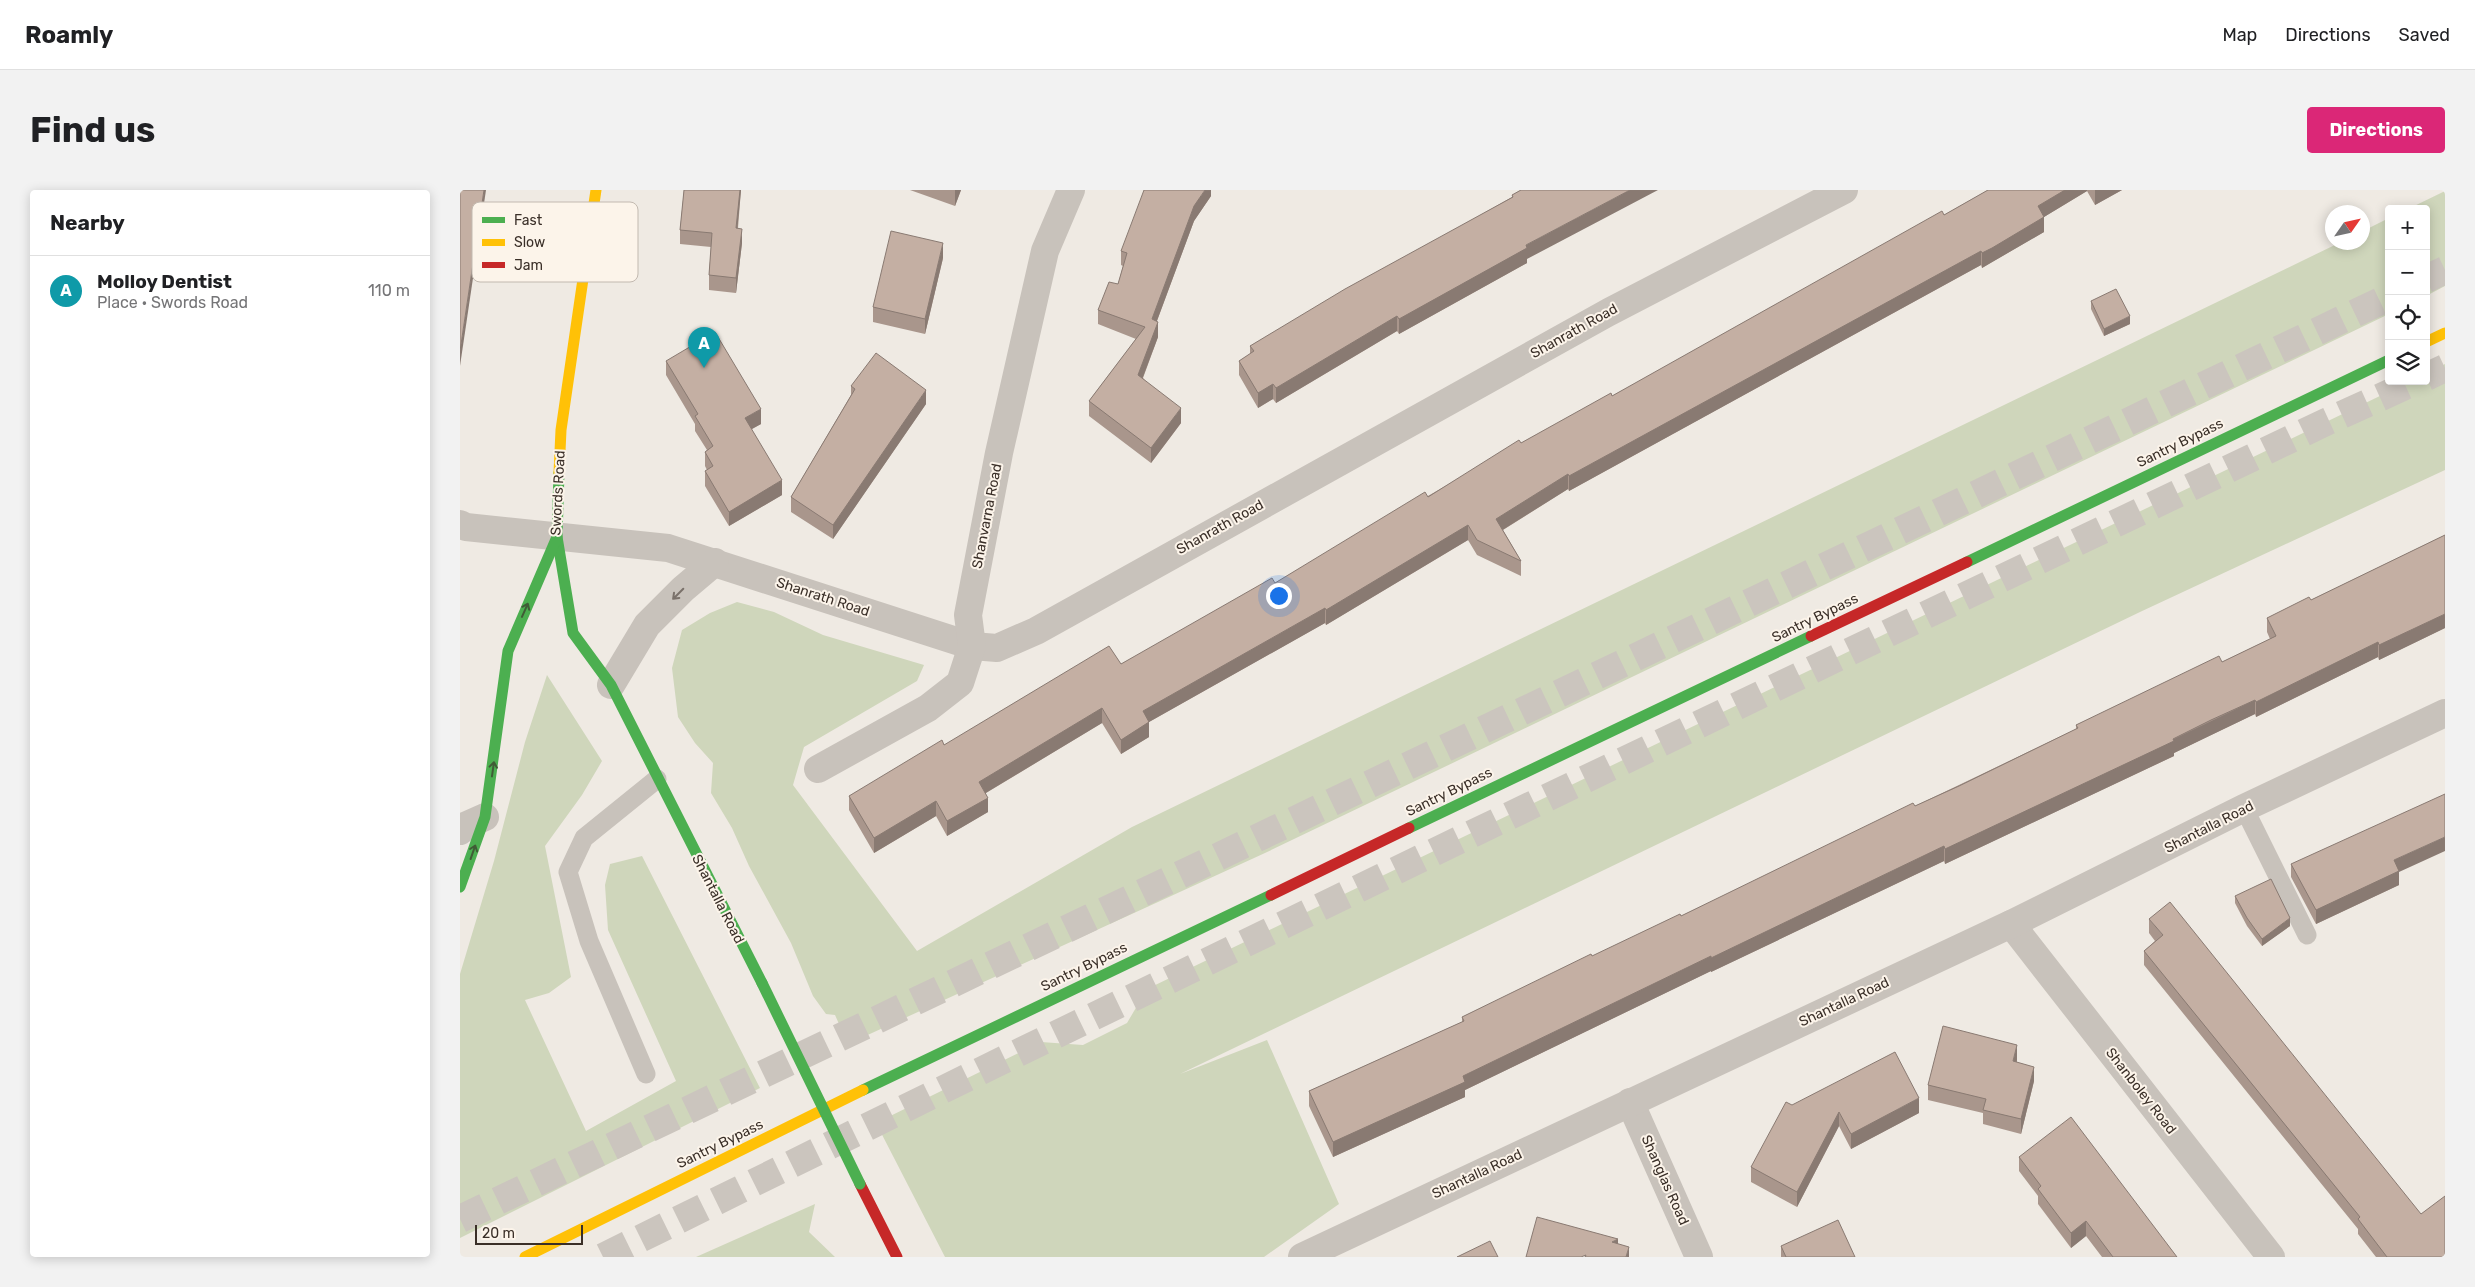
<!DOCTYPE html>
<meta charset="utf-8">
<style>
body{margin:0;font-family:Rubik,sans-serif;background:#f2f2f2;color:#202124}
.controls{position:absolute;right:15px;top:15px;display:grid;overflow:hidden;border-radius:5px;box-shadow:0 2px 12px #0003}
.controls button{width:45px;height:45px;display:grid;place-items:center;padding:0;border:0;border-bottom:1px solid #e0e0e0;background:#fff;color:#202124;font:25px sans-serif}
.compass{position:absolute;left:1865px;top:15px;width:45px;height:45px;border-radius:50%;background:#fff;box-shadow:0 2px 12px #0003;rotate:56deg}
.scale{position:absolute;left:15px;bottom:12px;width:108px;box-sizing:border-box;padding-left:5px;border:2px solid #3a2f28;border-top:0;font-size:14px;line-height:18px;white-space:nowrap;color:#3a2f28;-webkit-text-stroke:4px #fcf4ea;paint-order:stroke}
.you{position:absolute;left:818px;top:405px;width:18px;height:18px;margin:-12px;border:4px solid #fff;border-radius:50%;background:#1a73e8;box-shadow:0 0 0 8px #1a73e833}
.badge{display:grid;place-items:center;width:32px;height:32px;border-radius:50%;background:#db2777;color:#fff;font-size:16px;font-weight:700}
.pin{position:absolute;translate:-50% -41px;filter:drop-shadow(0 1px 2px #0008)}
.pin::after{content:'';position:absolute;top:26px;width:18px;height:15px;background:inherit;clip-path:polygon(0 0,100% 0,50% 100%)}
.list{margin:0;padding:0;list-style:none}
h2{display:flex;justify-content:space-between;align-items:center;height:65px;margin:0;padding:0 20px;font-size:21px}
h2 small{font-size:16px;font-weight:400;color:#757577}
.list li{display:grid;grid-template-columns:32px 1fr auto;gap:15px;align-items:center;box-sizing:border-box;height:70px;padding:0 20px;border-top:1px solid #e0e0e0}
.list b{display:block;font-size:19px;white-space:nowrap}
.list p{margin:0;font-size:16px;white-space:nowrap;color:#757577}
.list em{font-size:16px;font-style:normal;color:#757577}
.icon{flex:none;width:28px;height:28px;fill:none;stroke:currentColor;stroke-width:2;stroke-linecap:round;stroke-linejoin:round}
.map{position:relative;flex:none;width:1985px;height:1067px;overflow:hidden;border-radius:5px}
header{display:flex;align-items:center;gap:30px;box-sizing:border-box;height:70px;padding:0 25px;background:#fff;border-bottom:1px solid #e0e0e0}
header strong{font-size:24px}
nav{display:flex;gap:28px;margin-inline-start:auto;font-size:18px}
.intro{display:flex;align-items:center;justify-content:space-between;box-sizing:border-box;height:120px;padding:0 30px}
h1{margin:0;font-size:35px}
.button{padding:12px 22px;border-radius:5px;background:#db2777;color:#fff;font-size:18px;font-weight:700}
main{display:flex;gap:30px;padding:0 30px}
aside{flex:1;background:#fff;border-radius:5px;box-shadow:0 2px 12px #0003}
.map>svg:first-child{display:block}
</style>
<header>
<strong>Roamly</strong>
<nav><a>Map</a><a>Directions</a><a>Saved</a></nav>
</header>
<div class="intro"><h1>Find us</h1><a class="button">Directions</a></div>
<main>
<aside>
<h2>Nearby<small></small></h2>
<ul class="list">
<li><span class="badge" style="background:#0f9aa8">A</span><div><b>Molloy Dentist</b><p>Place · Swords Road</p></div><em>110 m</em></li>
</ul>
</aside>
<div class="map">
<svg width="1985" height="1067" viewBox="0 0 1985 1067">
<rect width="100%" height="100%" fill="#efeae3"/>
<g fill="#cfd6bb">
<path d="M 1985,1 L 1985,96 L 1966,106 L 1966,19 L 1948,19 Z"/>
<path d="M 1929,28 L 1929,124 L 805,663 L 388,854 L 375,825 L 366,824 L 353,806 L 331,753 L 289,676 L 272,638 L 251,603 L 253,573 L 235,553 L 218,527 L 212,478 L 222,440 L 250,423 L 277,412 L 314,422 L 363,445 L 464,475 L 457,491 L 344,557 L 333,595 L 457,761 L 672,637 L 1879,53 L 1902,52 L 1903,41 Z"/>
<path d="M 1985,174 L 1985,280 L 1680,422 L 720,884 L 807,850 L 879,1014 L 804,1067 L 485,1067 L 416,933 L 581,852 L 623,855 L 667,833 L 687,799 L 1951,191 L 1966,191 L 1966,184 Z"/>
<path d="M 87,485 L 142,571 L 122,605 L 85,656 L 111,787 L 89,803 L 65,810 L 126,941 L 216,891 L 148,740 L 145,695 L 150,674 L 182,666 L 300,898 L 0,1048 L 0,784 L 34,671 L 65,552 Z"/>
<path d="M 355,1014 L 349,1042 L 375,1067 L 236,1067 Z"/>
</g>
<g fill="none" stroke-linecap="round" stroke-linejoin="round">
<g stroke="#cbc5be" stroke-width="28" stroke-dasharray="28 14" stroke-linecap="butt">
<path d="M 1966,89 L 1985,80"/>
<path d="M 1966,187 L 1985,178"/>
<path d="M 0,1029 L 1929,107"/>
<path d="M 143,1067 L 535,874 L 1866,232 L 1956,191"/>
</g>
<g stroke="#c8c2bb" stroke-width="19">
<path d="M 1784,618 L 1847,745"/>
<path d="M 186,884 L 129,751 L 108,682 L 124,648 L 197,589"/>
</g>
<g stroke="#c8c2bb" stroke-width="28">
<path d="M 0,334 L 6,337 L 208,358 L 512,456 L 537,458 L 576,441 L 1149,122 L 1384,0"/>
<path d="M 151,495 L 187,435 L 223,399 L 255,372"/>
<path d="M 358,579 L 468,518 L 500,493 L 512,456 L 508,425 L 539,263 L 585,61 L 611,0"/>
<path d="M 0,641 L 7,635 L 25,627"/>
<path d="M 1551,734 L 1811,1067"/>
<path d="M 1170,912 L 1239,1067"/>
<path d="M 842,1067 L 1551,734 L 1784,618 L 1985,523"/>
</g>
<g stroke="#4caf50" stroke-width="11">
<path d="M 97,347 L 113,443 L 151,495 L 302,793"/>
<path d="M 1507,372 L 1929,170"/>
<path d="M 949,638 L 1351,446"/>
<path d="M 0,697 L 25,627 L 48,461 L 97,347 L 99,283"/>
<path d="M 403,900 L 811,705"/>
</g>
<g stroke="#ffc107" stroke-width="11">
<path d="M 1966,152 L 1985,143"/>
<path d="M 99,283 L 101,240 L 136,0"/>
<path d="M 65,1067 L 403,900"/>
</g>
<g stroke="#c62828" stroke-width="11">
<path d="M 1351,446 L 1507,372"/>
<path d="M 811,705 L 949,638"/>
<path d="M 400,994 L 437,1067"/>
</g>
<path stroke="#4caf50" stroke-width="11" d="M 302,793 L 400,994"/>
</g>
<g fill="#a9968c">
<path d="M 224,0 L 281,0 L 278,38 L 282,53 L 276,103 L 249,100 L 249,85 L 251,57 L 220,54 L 220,40 Z"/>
<path d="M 450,0 L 501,0 L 495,16 Z"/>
<path d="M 751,0 L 751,6 L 734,31 L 697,131 L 698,147 L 683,188 L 721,233 L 691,273 L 629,226 L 629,211 L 676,149 L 638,134 L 638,120 L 658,94 L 663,76 L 661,75 L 661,61 Z"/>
<path d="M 1061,0 L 1067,73 L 939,144 L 937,141 L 816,213 L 813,209 L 798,218 L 779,185 L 779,171 L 790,164 L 790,156 L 1052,7 L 1052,5 Z"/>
<path d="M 1528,0 L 1662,0 L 1635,15 L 1627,1 L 1584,27 L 1584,42 L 1532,72 L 1522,78 L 1521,75 L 1109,301 L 1108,299 L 1043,340 L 1061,371 L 1061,386 L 1017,365 L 1008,350 L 866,435 L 865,433 L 689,532 L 689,547 L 661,564 L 642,533 L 526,603 L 528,622 L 487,646 L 476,626 L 414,663 L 389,620 L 389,606 L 484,555 L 661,474 L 815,393 L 1061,253 L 1152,206 L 1484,25 Z"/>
<path d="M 483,68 L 465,144 L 413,132 L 413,117 Z"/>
<path d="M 1631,111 L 1670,134 L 1644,146 L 1631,119 Z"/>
<path d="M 206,171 L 301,234 L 291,239 L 322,305 L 269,336 L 245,296 L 245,281 L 247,280 L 245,276 L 245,262 L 247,260 L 235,241 L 235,234 L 206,185 Z"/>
<path d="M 391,196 L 466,214 L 373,349 L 331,322 L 331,307 L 391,205 Z"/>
<path d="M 1985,345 L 1985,438 L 1919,470 L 1918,467 L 1796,527 L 1795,524 L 1751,545 L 1714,563 L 1714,566 L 1485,674 L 1484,671 L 1251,782 L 1251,781 L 1005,900 L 1005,907 L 873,967 L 849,916 L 849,901 L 1002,832 L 1002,827 L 1221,726 L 1455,616 L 1616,539 L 1616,535 L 1762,472 L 1810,449 L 1807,442 L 1807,428 L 1851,410 Z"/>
<path d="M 1831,674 L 1939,682 L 1939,695 L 1856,734 L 1831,687 Z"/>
<path d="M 1775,706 L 1830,736 L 1802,756 L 1787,736 L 1775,713 Z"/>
<path d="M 1689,729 L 1985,1067 L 1916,1067 L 1898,1044 L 1898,1039 L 1684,775 L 1684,761 L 1695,751 L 1689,743 Z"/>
<path d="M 1557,870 L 1557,872 L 1574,891 L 1561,944 L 1523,934 L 1523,923 L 1468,910 L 1468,895 Z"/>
<path d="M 1332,915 L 1459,923 L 1391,959 L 1379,936 L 1337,1017 L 1291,992 L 1291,977 Z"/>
<path d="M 1559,967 L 1717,1067 L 1642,1067 L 1626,1046 L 1611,1058 L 1578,1014 L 1578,1006 L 1559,981 Z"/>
<path d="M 1321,1056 L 1395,1067 L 1321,1067 Z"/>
</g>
<g fill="#897a72">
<path d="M 24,0 L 26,0 L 0,176 L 0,161 Z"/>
<path d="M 280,0 L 281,0 L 276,52 L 276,38 Z"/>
<path d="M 495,0 L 501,0 L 495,16 Z"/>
<path d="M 745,0 L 751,0 L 751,6 L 734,31 L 692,144 L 692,129 L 734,16 Z"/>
<path d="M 1170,0 L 1198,0 L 1067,69 L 1067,73 L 939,144 L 939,129 L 1066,55 Z"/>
<path d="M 1605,0 L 1627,0 L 1627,1 L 1584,27 L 1584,42 L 1522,78 L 1522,63 L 1578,16 Z"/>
<path d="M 1635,0 L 1662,0 L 1635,15 Z"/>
<path d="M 282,39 L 282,53 L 276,103 L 276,88 Z"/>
<path d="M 483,53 L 483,68 L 465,144 L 465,129 Z"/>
<path d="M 1521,61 L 1521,75 L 1109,301 L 1109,286 Z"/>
<path d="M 937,126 L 937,141 L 816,213 L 816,198 Z"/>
<path d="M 1670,126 L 1670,134 L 1644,146 L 1644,139 Z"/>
<path d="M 698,132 L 698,147 L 678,200 L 678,185 Z"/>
<path d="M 813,194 L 813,209 L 798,218 L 798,203 Z"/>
<path d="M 466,200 L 466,214 L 373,349 L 373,335 Z"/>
<path d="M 721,218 L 721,233 L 691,273 L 691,258 Z"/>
<path d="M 301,219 L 301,234 L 285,243 L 285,228 Z"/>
<path d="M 1108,284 L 1108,299 L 1036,344 L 1036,329 Z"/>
<path d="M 322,290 L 322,305 L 269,336 L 269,322 Z"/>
<path d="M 1008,335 L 1008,350 L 866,435 L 866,420 Z"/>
<path d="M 865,418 L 865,433 L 689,532 L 689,547 L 661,564 L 661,550 L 683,521 Z"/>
<path d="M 1985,424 L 1985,438 L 1919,470 L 1919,455 Z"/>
<path d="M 1918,452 L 1918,467 L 1796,527 L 1796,512 Z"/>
<path d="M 1795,510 L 1795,524 L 1714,563 L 1714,566 L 1485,674 L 1485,659 Z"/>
<path d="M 642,518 L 642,533 L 519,607 L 519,592 Z"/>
<path d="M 528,608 L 528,622 L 487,646 L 487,631 Z"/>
<path d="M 476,611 L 476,626 L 414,663 L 414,648 Z"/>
<path d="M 1985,647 L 1985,661 L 1939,682 L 1939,695 L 1856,734 L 1856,720 L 1934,670 Z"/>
<path d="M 1484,656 L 1484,671 L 1251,782 L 1251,768 Z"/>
<path d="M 1830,728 L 1830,736 L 1802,756 L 1802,749 Z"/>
<path d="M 1251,766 L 1251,781 L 1005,900 L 1005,907 L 873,967 L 873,952 L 1003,886 Z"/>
<path d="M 1557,855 L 1557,870 L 1553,886 L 1553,871 Z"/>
<path d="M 1574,877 L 1574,891 L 1561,944 L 1561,929 Z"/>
<path d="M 1459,908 L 1459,923 L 1391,959 L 1391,944 Z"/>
<path d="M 1379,922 L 1379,936 L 1337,1017 L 1337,1002 Z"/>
<path d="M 1626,1031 L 1626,1046 L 1611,1058 L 1611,1043 Z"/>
<path d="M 1158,1049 L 1158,1064 L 1152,1052 Z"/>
<path d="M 1169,1057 L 1169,1067 L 1166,1067 Z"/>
</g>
<g fill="#c4afa3" stroke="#897a72">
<path d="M 0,0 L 24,0 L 0,161 Z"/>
<path d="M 224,0 L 280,0 L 276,38 L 282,39 L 276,88 L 249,85 L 252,43 L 220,40 Z"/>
<path d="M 684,0 L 745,0 L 734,16 L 692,129 L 698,132 L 678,185 L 721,218 L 691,258 L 629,211 L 685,137 L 638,120 L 649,92 L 658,94 L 667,63 L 661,61 Z"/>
<path d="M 1061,0 L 1170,0 L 1066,55 L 1067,58 L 939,129 L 937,126 L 816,198 L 813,194 L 798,203 L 779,171 L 794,161 L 790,156 L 885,99 L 1053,7 L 1052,5 Z"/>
<path d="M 1528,0 L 1605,0 L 1578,16 L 1584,27 L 1532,58 L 1522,63 L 1521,61 L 1109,286 L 1108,284 L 1036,329 L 1061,371 L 1017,350 L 1008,335 L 866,420 L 865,418 L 683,521 L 689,532 L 661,550 L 642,518 L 519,592 L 528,608 L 487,631 L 476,611 L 414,648 L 389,606 L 482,550 L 484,555 L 649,456 L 661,474 L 812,388 L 815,393 L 965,302 L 968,307 L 1059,250 L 1061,253 L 1151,203 L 1152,206 L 1482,21 L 1484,25 Z"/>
<path d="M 431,41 L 483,53 L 465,129 L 413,117 Z"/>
<path d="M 1656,99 L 1670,126 L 1644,139 L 1631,111 Z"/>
<path d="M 255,142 L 301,219 L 285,228 L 322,290 L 269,322 L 245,281 L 253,276 L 245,262 L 253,256 L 235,226 L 238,224 L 206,171 Z"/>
<path d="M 416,163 L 466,200 L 373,335 L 331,307 L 395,199 L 391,196 Z"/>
<path d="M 1985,345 L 1985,424 L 1919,455 L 1918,452 L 1796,512 L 1795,510 L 1751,530 L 1713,549 L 1714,551 L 1485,659 L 1484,656 L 1251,768 L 1251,766 L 1003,886 L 1005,892 L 873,952 L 849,901 L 1004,831 L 1002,827 L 1131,764 L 1132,766 L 1220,724 L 1221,726 L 1453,613 L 1455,616 L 1499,596 L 1618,538 L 1616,535 L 1759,466 L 1762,472 L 1816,446 L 1807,428 L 1849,407 L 1851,410 Z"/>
<path d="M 1985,604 L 1985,647 L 1934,670 L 1939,681 L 1856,720 L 1831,674 Z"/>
<path d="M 1811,689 L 1830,728 L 1802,749 L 1787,728 L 1775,706 Z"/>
<path d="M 1710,712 L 1961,1024 L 1985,1006 L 1985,1067 L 1927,1067 L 1898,1029 L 1900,1027 L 1684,761 L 1703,745 L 1689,729 Z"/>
<path d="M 1483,836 L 1557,855 L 1553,871 L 1574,877 L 1561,929 L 1523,920 L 1526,909 L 1468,895 Z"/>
<path d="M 1435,862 L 1459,908 L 1391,944 L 1379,922 L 1337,1002 L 1291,977 L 1326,912 L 1332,915 Z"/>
<path d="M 1611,927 L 1717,1067 L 1653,1067 L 1626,1031 L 1611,1043 L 1578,999 L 1581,996 L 1559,967 Z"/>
<path d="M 1077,1027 L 1158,1049 L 1152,1052 L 1169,1057 L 1166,1067 L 1125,1067 L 1126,1065 L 1121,1067 L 1066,1067 Z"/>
<path d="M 1378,1030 L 1395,1067 L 1326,1067 L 1321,1056 Z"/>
<path d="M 1030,1051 L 1038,1067 L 997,1067 Z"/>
</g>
<defs><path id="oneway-shaft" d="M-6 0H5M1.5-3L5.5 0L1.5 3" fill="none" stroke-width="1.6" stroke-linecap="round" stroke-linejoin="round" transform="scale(1.25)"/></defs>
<use stroke="#7a716a" href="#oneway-shaft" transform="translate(218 404) rotate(135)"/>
<g stroke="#405c36">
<use href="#oneway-shaft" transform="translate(65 420) rotate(-66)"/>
<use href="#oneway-shaft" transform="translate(33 579) rotate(-82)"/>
<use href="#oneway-shaft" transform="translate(13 662) rotate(-71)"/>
</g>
<g text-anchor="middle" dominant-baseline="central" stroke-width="4" stroke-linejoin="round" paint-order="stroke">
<g font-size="14" fill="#3a2f28" stroke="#fcf4ea">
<text transform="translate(1114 141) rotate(-29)">Shanrath Road</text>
<text transform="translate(1720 253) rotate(-26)">Santry Bypass</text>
<text transform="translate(98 303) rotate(-87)">Swords Road</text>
<text transform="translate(527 326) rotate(-79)">Shanvarna Road</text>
<text transform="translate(760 337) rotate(-29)">Shanrath Road</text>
<text transform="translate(363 407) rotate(18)">Shanrath Road</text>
<text transform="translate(1355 428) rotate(-26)">Santry Bypass</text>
<text transform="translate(989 602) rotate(-26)">Santry Bypass</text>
<text transform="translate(1749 637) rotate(-27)">Shantalla Road</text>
<text transform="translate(258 709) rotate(63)">Shantalla Road</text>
<text transform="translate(624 777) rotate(-26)">Santry Bypass</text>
<text transform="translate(1384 812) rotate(-25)">Shantalla Road</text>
<text transform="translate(1681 901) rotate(52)">Shanboley Road</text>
<text transform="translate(260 954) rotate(-26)">Santry Bypass</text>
<text transform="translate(1017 984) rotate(-25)">Shantalla Road</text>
<text transform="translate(1205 990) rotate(66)">Shanglas Road</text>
</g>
</g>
<rect x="12" y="12" width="166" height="80" rx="8" fill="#fcf4ea" stroke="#c2b9b0" stroke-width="1"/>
<rect x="22" y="27" width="23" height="6" fill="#4caf50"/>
<rect x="22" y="49" width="23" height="7" fill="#ffc107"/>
<rect x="22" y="72" width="23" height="6" fill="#c62828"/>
<g font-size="14" fill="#3a2f28">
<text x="54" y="35">Fast</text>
<text x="54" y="57">Slow</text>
<text x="54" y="80">Jam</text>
</g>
</svg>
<div class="controls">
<button>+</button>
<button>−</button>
<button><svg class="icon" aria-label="locate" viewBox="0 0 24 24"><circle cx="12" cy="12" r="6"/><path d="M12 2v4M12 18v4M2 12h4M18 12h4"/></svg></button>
<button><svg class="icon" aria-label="layers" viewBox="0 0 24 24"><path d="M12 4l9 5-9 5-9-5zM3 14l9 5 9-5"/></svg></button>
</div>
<svg class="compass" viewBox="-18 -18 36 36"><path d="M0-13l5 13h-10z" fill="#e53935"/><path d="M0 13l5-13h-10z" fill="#757577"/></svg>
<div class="scale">20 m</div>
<div class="you"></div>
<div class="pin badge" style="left:244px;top:178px;background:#0f9aa8">A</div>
</div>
</main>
